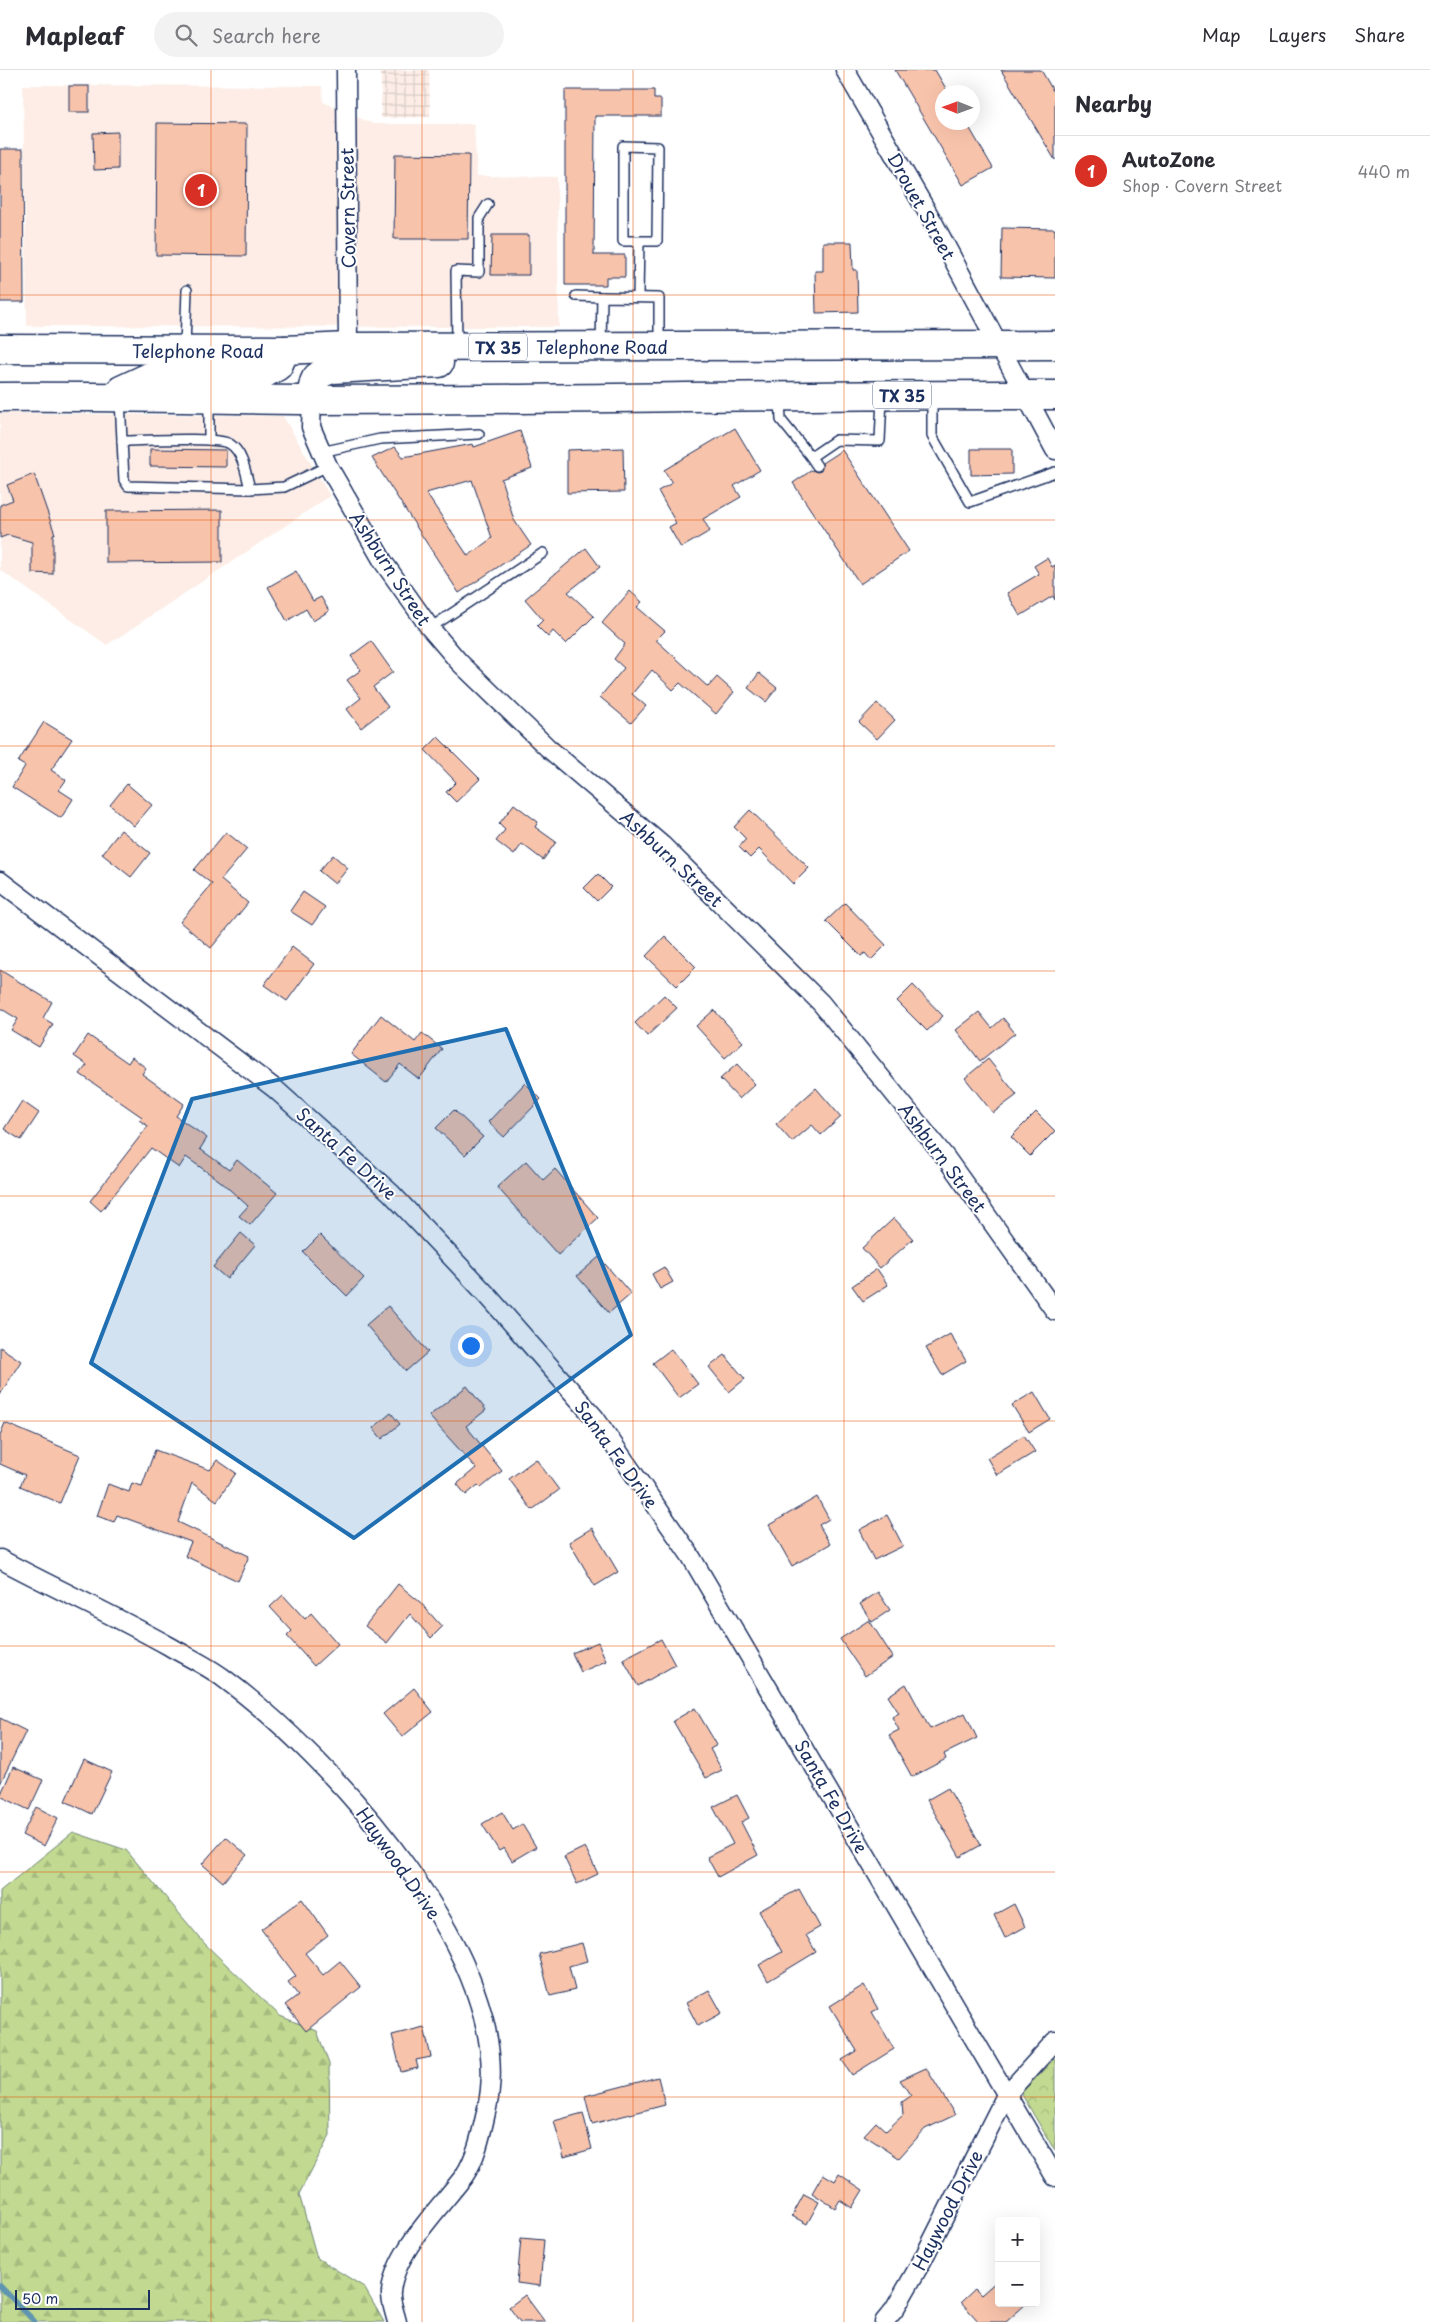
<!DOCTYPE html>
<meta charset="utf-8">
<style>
body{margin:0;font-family:"Playpen Sans",sans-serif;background:#f2f2f3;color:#2b2b33}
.controls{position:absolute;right:15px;bottom:15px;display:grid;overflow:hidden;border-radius:5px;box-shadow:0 5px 20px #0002}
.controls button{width:45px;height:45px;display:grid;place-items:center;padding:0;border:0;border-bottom:1px solid #e1e1e2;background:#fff;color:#2b2b33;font:25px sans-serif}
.compass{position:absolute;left:935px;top:15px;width:45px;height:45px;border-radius:50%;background:#fff;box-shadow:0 5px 20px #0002;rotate:271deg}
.scale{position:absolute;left:15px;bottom:12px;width:135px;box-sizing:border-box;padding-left:5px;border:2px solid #1b2f5e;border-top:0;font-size:14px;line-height:18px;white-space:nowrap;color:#1b2f5e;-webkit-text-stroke:4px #fff;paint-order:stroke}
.you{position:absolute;left:470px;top:1275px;width:18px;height:18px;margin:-12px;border:4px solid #fff;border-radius:50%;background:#1a73e8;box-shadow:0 0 0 8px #1a73e833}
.badge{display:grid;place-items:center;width:32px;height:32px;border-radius:50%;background:#d93025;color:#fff;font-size:16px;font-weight:700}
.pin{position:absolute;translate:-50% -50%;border:2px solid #fff;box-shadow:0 1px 5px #0006}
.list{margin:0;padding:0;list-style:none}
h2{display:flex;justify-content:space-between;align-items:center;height:65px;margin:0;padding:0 20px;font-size:21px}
h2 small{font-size:16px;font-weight:400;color:#7c7c81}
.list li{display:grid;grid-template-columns:32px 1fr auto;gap:15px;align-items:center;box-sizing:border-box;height:70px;padding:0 20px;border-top:1px solid #e1e1e2}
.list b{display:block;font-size:19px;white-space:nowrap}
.list p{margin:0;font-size:16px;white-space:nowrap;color:#7c7c81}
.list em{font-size:16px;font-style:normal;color:#7c7c81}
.icon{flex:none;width:28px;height:28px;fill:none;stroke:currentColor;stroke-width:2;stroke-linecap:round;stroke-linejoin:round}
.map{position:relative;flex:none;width:1055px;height:2252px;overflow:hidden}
header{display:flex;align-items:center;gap:30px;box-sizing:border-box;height:70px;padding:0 25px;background:#fff;border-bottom:1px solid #e1e1e2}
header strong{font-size:24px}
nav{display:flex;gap:28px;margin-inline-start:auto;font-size:18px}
.search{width:350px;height:45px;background:#f2f2f3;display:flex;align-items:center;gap:12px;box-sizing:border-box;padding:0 18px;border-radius:28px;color:#7c7c81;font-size:19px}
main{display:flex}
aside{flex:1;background:#fff}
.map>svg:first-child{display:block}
</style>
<header>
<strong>Mapleaf</strong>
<div class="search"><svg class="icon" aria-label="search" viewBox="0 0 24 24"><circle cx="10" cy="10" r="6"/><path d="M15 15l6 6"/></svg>Search here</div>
<nav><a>Map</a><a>Layers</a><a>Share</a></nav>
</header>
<main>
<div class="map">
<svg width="1055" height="2252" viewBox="0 0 1055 2252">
<defs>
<pattern id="industrial-grid" width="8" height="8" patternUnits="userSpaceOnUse" patternTransform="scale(1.25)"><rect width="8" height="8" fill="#fdede6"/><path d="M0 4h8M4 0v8" fill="none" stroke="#d8ccc8"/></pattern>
<pattern id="forest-firs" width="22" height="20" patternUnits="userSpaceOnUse" patternTransform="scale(1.25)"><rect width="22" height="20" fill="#c1d990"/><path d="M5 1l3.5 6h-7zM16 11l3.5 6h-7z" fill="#a5bb7f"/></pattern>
<pattern id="park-crowns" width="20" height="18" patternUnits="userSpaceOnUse" patternTransform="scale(1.25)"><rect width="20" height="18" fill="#c1d990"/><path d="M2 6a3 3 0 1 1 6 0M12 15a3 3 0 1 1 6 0" fill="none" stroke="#a5bb7f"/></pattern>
</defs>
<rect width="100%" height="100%" fill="#fff"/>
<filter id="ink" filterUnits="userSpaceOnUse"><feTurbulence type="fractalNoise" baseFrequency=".02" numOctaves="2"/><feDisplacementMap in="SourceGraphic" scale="10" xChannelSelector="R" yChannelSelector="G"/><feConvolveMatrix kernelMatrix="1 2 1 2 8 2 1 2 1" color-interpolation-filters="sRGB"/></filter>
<g filter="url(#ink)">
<g fill="#fdede6">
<path d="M 23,15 L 322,16 L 323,32 L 373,54 L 474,54 L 477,106 L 557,107 L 559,257 L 27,256 Z"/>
<path d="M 0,343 L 283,346 L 330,426 L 107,575 L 0,500 Z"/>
</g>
<path fill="url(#industrial-grid)" d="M 381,0 L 429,0 L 430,47 L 381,48 Z"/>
<path fill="url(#forest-firs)" stroke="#6e8477" d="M 73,1762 L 126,1780 L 205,1874 L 280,1946 L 317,1961 L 329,1994 L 330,2065 L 299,2124 L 317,2188 L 364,2217 L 384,2252 L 0,2252 L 0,1821 Z"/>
<path fill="url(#park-crowns)" stroke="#6e8477" d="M 1055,1988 L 1055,2081 L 1021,2023 Z"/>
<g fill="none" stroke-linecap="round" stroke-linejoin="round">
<path stroke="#5e95b0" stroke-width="5.5" d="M 0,2216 L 35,2252"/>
</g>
<g fill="#f8c3ab" stroke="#1b2f5e" fill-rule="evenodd">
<path d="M 895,0 L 935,0 L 948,22 L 942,22 L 942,52 L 966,52 L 993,98 L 963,115 Z"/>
<path d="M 1001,0 L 1041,0 L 1055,24 L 1055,90 Z"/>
<rect x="69" y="16" width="20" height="26"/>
<path d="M 565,20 L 654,20 L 654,29 L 661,29 L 661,46 L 595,46 L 594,185 L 625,185 L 625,207 L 606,207 L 606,215 L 565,215 Z"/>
<path d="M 157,53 L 247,54 L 246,186 L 156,185 Z"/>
<path d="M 118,62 L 118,99 L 94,100 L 93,63 Z"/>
<path d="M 0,79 L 23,79 L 24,232 L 0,232 Z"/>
<path d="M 395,84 L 469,85 L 468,169 L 394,169 Z"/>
<path d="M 1002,158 L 1055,159 L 1055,208 L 1001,207 Z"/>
<path d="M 492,165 L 529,165 L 529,205 L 491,205 Z"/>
<path d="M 823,172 L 852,172 L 853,200 L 857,200 L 858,242 L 816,243 L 815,201 L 823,201 Z"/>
<path d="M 735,358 L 760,400 L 734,416 L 741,427 L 703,449 L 710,461 L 681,478 L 669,457 L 676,453 L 658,421 L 672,413 L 664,400 Z"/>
<path d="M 520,361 L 532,398 L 501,409 L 514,450 L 531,475 L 459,523 L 372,388 L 395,377 L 403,387 L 473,374 L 474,377 ZM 472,410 L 492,468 L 468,486 L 426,423 Z"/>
<path d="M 623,378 L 624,422 L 567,423 L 567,380 Z"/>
<path d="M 150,379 L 226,380 L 226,397 L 150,396 Z"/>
<path d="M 971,379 L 1012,379 L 1012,404 L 971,405 Z"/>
<path d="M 842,380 L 909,481 L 860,514 L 793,413 L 812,400 L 817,402 L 821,401 L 822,393 Z"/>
<path d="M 34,404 L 55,464 L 53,464 L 53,504 L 32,503 L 32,472 L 8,465 L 0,468 L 0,435 L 13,430 L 7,415 Z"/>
<path d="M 222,440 L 222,492 L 106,493 L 106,441 Z"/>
<path d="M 586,478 L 600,497 L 568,522 L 594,546 L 566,574 L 553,561 L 548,567 L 537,556 L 543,550 L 525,529 Z"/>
<path d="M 1047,488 L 1052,497 L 1055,495 L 1055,530 L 1053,526 L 1020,546 L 1007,523 L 1039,504 L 1034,496 Z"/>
<path d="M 296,501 L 313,531 L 321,527 L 329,541 L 313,551 L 306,539 L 287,551 L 268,517 Z"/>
<path d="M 630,521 L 642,532 L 637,537 L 665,561 L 656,570 L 708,617 L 717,607 L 734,622 L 716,644 L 680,613 L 673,620 L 652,600 L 632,624 L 646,636 L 631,653 L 600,627 L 624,598 L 614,589 L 625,574 L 602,553 Z"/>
<path d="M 371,571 L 393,602 L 373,617 L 388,637 L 361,658 L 347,639 L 361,628 L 347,610 L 361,600 L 351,586 Z"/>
<path d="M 759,603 L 777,618 L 766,632 L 748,618 Z"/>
<path d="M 877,633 L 895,650 L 877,669 L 859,652 Z"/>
<path d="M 44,652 L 72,669 L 51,700 L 66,710 L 59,720 L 73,729 L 61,748 L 12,717 L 25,696 L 18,692 Z"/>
<path d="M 438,667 L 480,709 L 456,732 L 446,722 L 456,712 L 425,680 Z"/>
<path d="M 127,714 L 152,735 L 134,756 L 110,735 Z"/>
<path d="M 514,734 L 538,752 L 535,757 L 556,772 L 543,790 L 522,774 L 514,785 L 496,771 L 505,760 L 499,754 Z"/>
<path d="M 750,740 L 809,798 L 793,814 L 759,779 L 750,788 L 739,777 L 746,769 L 734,757 Z"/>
<path d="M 121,760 L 150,783 L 131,807 L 102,784 Z"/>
<path d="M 226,762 L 247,779 L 221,810 L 248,833 L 211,878 L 180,852 L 212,814 L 194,800 Z"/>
<path d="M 333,785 L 348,798 L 335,814 L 319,801 Z"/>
<path d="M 598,804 L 611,817 L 597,831 L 584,818 Z"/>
<path d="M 303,822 L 325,837 L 312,855 L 290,841 Z"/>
<path d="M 845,833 L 886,875 L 871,890 L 865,883 L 861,886 L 826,851 Z"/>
<path d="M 665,866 L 696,897 L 677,916 L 646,886 Z"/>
<path d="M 292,877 L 314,894 L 287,931 L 264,915 Z"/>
<path d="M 0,900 L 52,932 L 43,948 L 53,954 L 39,977 L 11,960 L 18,949 L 0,938 Z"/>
<path d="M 913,915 L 943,946 L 927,961 L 897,931 Z"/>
<path d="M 664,925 L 677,938 L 647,966 L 635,953 Z"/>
<path d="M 714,940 L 743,972 L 725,988 L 696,956 Z"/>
<path d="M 979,942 L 992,958 L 1003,948 L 1015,963 L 980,991 L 956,960 Z"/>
<path d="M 381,945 L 415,972 L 422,963 L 442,979 L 419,1009 L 400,994 L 386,1012 L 351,984 Z"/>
<path d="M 88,965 L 128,993 L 132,987 L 146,998 L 142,1004 L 184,1034 L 176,1046 L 207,1068 L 200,1079 L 229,1100 L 237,1090 L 277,1123 L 250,1155 L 239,1146 L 248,1136 L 220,1111 L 186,1087 L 179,1098 L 151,1078 L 101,1141 L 90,1131 L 148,1056 L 139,1050 L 142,1047 L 80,1004 L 87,995 L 74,986 Z"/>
<path d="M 988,989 L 1017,1025 L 993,1043 L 965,1008 Z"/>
<path d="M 737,994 L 755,1014 L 739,1029 L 720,1009 Z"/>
<path d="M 525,1013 L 541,1029 L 504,1067 L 488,1052 Z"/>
<path d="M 816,1018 L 841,1047 L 821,1065 L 812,1055 L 792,1072 L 776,1054 Z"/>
<path d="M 22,1031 L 39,1043 L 21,1070 L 4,1059 Z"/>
<path d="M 454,1040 L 483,1067 L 465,1085 L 436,1058 Z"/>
<path d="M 1036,1042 L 1055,1061 L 1030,1086 L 1011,1067 Z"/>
<path d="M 526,1091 L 543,1110 L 555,1099 L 598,1148 L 558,1185 L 497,1117 Z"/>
<path d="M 894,1148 L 913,1169 L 880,1198 L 862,1178 Z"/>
<path d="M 241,1163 L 255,1175 L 227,1209 L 213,1197 Z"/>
<path d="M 320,1165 L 364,1208 L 347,1226 L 303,1182 Z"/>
<path d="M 599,1187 L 631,1224 L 609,1243 L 577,1206 Z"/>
<path d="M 664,1197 L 673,1212 L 660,1219 L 652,1204 Z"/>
<path d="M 877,1199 L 888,1215 L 863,1231 L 852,1216 Z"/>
<path d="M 388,1236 L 428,1282 L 406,1301 L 366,1255 Z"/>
<path d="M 950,1264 L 966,1291 L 942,1305 L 926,1278 Z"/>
<path d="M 0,1277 L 21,1291 L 0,1325 Z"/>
<path d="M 671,1279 L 698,1314 L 679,1328 L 653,1293 Z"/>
<path d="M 725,1285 L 745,1309 L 729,1322 L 709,1297 Z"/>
<path d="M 467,1316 L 486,1340 L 466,1356 L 502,1401 L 481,1418 L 478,1415 L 466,1425 L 457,1414 L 476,1398 L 429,1346 Z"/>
<path d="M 1034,1322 L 1050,1349 L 1029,1362 L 1012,1335 Z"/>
<path d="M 391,1343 L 400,1354 L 382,1369 L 373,1358 Z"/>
<path d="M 5,1353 L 80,1385 L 60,1433 L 20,1416 L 25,1405 L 0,1394 L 0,1365 Z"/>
<path d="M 1024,1365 L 1035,1382 L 997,1405 L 987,1388 Z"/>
<path d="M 155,1380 L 210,1400 L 217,1390 L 236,1403 L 217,1431 L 192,1413 L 178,1452 L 249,1486 L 238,1511 L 185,1486 L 191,1472 L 117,1445 L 114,1452 L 97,1446 L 108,1414 L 129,1422 L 132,1413 L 142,1416 Z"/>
<path d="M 536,1389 L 559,1420 L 532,1440 L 509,1409 Z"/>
<path d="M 817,1427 L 829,1449 L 819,1455 L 830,1474 L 792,1496 L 769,1455 Z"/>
<path d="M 887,1445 L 903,1476 L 874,1490 L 859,1460 Z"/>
<path d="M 592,1458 L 618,1502 L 595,1516 L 569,1472 Z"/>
<path d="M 398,1514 L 420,1532 L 442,1557 L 431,1568 L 410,1544 L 387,1573 L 365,1556 Z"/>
<path d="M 878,1522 L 890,1540 L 872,1552 L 860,1534 Z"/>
<path d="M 283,1525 L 305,1549 L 311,1543 L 338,1574 L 314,1596 L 287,1566 L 292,1561 L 270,1537 Z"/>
<path d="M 869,1550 L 893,1587 L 865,1606 L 840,1569 Z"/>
<path d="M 661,1569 L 675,1595 L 638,1616 L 623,1589 Z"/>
<path d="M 598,1572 L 606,1591 L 581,1602 L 572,1583 Z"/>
<path d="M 906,1614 L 930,1659 L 965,1643 L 977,1668 L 944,1684 L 946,1689 L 912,1707 L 889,1665 L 899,1660 L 892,1647 L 899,1643 L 888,1626 Z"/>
<path d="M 414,1618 L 433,1642 L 402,1667 L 383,1644 Z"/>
<path d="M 695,1638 L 717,1675 L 710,1679 L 722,1700 L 706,1708 L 673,1651 Z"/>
<path d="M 0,1648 L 26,1661 L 0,1714 Z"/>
<path d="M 84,1689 L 112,1702 L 92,1744 L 65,1731 Z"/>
<path d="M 13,1697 L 43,1710 L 29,1740 L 0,1726 Z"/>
<path d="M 948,1718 L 981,1775 L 960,1787 L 927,1730 Z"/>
<path d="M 737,1725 L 749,1748 L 741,1752 L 758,1785 L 718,1807 L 707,1787 L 733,1774 L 713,1737 Z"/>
<path d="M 36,1737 L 58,1748 L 44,1776 L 22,1765 Z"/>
<path d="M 502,1742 L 513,1760 L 522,1754 L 536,1777 L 512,1791 L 504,1778 L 499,1781 L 482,1754 Z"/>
<path d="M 226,1767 L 247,1785 L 223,1812 L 202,1794 Z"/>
<path d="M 585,1777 L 598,1804 L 577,1814 L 564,1787 Z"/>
<path d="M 799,1819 L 820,1857 L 806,1865 L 816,1882 L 768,1911 L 759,1895 L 782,1882 L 759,1841 Z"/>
<path d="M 302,1829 L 328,1865 L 305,1883 L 323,1905 L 340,1891 L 361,1917 L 306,1961 L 285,1935 L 298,1925 L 288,1912 L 296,1906 L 261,1859 Z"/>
<path d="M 1014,1834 L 1025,1857 L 1005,1868 L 994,1845 Z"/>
<path d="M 582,1873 L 587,1891 L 569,1896 L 575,1920 L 550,1926 L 539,1884 Z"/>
<path d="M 864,1915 L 878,1939 L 872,1942 L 894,1979 L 852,2005 L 842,1990 L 857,1981 L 830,1936 Z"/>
<path d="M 709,1920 L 722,1943 L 698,1956 L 686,1933 Z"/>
<path d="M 424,1957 L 431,1987 L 416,1990 L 418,1998 L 401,2002 L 392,1965 Z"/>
<path d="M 926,1998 L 955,2045 L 925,2059 L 899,2088 L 864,2065 L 876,2052 L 886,2061 L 903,2045 L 902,2032 L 911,2026 L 900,2010 Z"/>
<path d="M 658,2007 L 665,2035 L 592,2054 L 585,2026 Z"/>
<path d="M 583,2043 L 592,2079 L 564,2087 L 554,2051 Z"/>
<path d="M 823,2104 L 835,2111 L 839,2104 L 863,2120 L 852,2138 L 840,2130 L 835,2138 L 812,2123 Z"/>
<path d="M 804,2124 L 819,2132 L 807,2154 L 792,2146 Z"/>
<path d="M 521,2168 L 544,2170 L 540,2216 L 517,2213 Z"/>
<path d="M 999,2209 L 999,2233 L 1027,2233 L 1006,2252 L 979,2252 L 961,2232 L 975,2219 L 981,2225 Z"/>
<path d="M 525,2225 L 545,2252 L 520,2252 L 509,2237 Z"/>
</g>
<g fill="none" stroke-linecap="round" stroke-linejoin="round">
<defs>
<g id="lane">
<path d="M 576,226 L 602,227"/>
<path d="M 638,227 L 639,171 L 623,171 L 623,76 L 658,77 L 657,171 L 639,171"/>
<path d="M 457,274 L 456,201 L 479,202 L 479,148 L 488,134"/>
<path d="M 601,274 L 602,227 L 659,228 L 659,273"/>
<path d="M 185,277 L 187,220"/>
<path d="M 780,328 L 781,350 L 811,387 L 836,370 L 880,371 L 882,328"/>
<path d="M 932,328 L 932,366 L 970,432 L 1055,402"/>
<path d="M 120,330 L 124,410 L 128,416 L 250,419 L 284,417 L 328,396"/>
<path d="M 209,330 L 209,370"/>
<path d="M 122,371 C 141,371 217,366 230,374 C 243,382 246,404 250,419"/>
<path d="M 321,382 L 380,369 L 479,364"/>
<path d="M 811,387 L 817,396"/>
<path d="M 430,558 L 543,483"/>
</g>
<g id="street">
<path d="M 346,0 L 348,277"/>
<path d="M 845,0 L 933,152 L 1055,380"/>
<path d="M 312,330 L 311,357 L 328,396 L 384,493 L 430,558 L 459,592 L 548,678 L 662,775 L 821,933 L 946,1088 L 1055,1241"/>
<path d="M 0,811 L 274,1018 L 391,1123 L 488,1226 L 595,1348 L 690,1485 L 1055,2107"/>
<path d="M 0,1489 C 56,1519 114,1545 169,1576 C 186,1586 206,1595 222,1607 C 331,1687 520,1892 487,2038 C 482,2060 477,2087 464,2106 C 441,2137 394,2182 391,2222 C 390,2231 395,2243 397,2252"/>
<path d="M 884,2252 L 894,2240 L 922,2191 L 1006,2025 L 1055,1971"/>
</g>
<g id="primary">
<path d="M 0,279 L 285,280 L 348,277 L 1055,275"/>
<path d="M 121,320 L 149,307 L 260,306 L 278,296 L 285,280"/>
<path d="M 0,327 C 104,326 208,329 313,330 C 560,330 808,324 1055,325"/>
<path d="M 312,330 C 313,310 313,305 333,299 L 439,293"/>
</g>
</defs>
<use href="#lane" stroke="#1b2f5e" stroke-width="12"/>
<use href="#street" stroke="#1b2f5e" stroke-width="21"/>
<use href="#primary" stroke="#1b2f5e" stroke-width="31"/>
<use href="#lane" stroke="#fff" stroke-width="9"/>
<use href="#street" stroke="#fff" stroke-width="18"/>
<use href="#primary" stroke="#fff" stroke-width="28"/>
</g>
</g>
<path fill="#1f6fb2" fill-opacity="0.2" stroke="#1f6fb2" stroke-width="4" stroke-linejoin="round" d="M 506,959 L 631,1265 L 354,1468 L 91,1293 L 192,1029 Z"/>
<path fill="none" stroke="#e8590c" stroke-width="1" stroke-opacity="0.55" d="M 211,0 L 211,2252M 422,0 L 422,2252M 633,0 L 633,2252M 844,0 L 844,2252M 0,225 L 1055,225M 0,450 L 1055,450M 0,676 L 1055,676M 0,901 L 1055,901M 0,1126 L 1055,1126M 0,1351 L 1055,1351M 0,1576 L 1055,1576M 0,1802 L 1055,1802M 0,2027 L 1055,2027"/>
<g text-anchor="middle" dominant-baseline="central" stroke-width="4" stroke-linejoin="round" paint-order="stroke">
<g fill="#fff" stroke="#5f6d8e" stroke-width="1">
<rect x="469" y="263.5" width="58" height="27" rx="4"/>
<rect x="873" y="311.5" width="58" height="27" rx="4"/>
</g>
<g font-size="16" font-weight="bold" fill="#1b2f5e">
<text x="498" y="277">TX 35</text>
<text x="902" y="325">TX 35</text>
</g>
<g font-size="18" fill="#1b2f5e" stroke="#fff">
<text transform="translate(922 136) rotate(61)">Drouet Street</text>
<text transform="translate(347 138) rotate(-91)">Covern Street</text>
<text x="602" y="276">Telephone Road</text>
<text x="198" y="280">Telephone Road</text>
<text transform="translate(391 498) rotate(57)">Ashburn Street</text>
<text transform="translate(672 788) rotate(43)">Ashburn Street</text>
<text transform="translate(347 1083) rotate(42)">Santa Fe Drive</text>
<text transform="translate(943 1087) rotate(53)">Ashburn Street</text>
<text transform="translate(617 1384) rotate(54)">Santa Fe Drive</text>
<text transform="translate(832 1726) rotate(60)">Santa Fe Drive</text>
<text transform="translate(399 1793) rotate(55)">Haywood Drive</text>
<text transform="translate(947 2140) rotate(-63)">Haywood Drive</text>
</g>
</g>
</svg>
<div class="controls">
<button>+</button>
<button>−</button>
</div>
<svg class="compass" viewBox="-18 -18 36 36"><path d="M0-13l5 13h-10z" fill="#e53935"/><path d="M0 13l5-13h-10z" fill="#7c7c81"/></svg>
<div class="scale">50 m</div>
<div class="you"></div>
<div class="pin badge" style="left:201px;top:120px">1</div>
</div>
<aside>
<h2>Nearby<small></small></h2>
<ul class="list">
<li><span class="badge">1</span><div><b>AutoZone</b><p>Shop · Covern Street</p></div><em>440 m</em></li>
</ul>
</aside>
</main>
